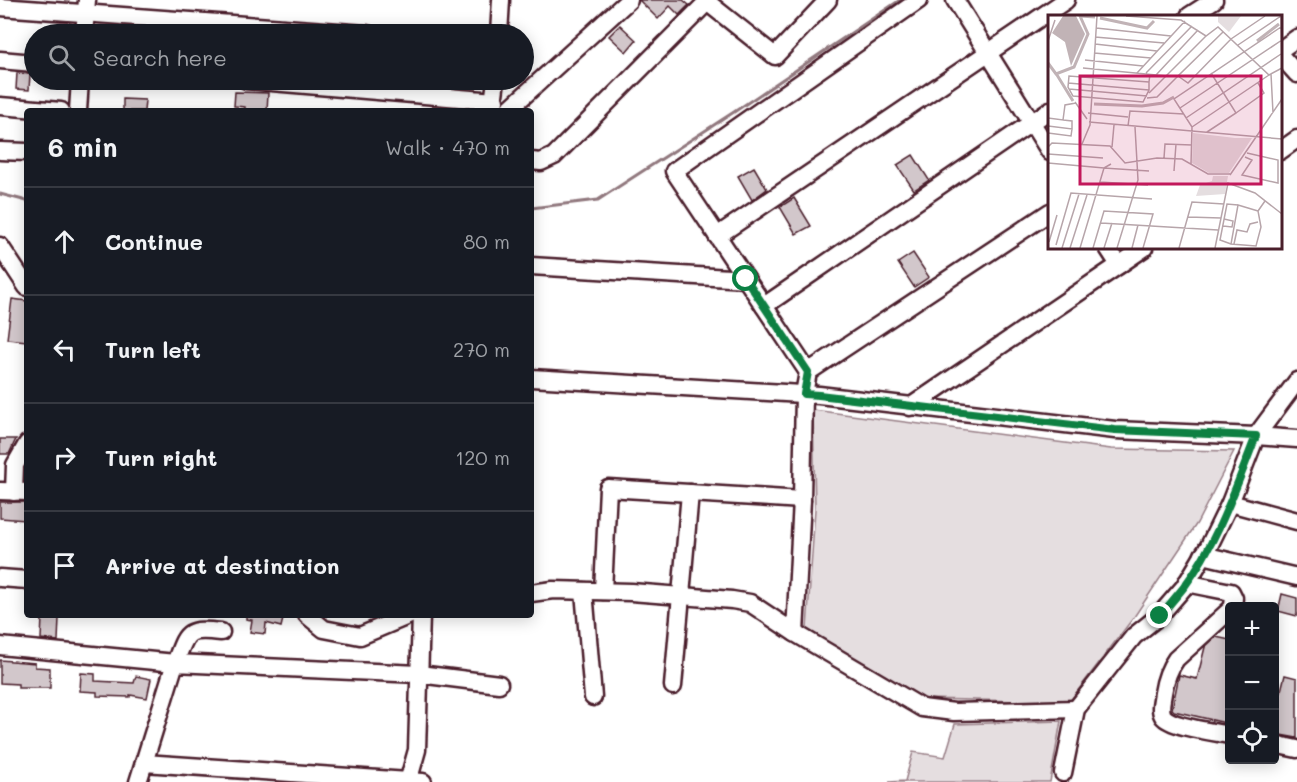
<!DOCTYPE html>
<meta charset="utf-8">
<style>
body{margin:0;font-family:Mali,sans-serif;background:#242831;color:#f1f3f6}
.controls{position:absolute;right:18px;bottom:18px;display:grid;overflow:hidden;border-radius:6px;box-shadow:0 3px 15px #0003}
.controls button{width:54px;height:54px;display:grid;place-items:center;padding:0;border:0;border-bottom:2px solid #363941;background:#171b24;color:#f1f3f6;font:30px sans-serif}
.stop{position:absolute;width:18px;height:18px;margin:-14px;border:4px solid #0b8043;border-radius:50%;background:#fff}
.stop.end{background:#0b8043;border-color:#fff;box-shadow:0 2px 6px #0008}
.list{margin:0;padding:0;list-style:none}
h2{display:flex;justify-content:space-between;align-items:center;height:78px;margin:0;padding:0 24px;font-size:26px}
h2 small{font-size:20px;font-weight:400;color:#9ea1a6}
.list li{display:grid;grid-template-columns:39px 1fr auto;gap:18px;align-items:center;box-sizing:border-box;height:108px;padding:0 24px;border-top:2px solid #363941}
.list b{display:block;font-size:22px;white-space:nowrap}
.list em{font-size:20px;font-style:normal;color:#9ea1a6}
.icon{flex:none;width:33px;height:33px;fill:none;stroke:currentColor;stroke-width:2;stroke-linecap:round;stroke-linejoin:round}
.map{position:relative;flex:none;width:1297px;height:782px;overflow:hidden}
.search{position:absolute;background:#171b24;box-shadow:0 3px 15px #0003;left:24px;top:24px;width:510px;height:66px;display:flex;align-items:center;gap:15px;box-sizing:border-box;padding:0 21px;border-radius:33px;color:#9ea1a6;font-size:22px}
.panel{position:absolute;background:#171b24;box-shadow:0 3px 15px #0003;left:24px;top:108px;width:510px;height:510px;border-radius:6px}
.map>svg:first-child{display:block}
</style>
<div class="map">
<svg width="1297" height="782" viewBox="0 0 1297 782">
<rect width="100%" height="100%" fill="#fff"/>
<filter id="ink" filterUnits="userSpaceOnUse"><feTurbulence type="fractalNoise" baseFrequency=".0167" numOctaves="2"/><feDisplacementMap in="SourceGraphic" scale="12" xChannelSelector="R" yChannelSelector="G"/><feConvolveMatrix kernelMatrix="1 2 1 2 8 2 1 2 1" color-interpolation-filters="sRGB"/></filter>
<g filter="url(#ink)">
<g fill="#e5dee0" stroke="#987e86" stroke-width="1.5">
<path d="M 813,410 L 1111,449 L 1234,451 L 1197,523 L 1134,617 L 1069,702 L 924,699 L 884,678 L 807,629 L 815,509 Z"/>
<path d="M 1061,721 L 1050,782 L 889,782 L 905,781 L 913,752 L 945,757 L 955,724 Z"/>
</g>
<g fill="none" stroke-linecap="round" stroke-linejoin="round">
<g stroke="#91787e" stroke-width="3">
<path d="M 0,194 L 27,201"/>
<path d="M 531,208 L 598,200 L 734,112 L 900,0"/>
</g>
</g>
<g fill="#d2c7cb" stroke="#4a1f2b" stroke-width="1.5">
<path d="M 639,0 L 683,0 L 689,5 L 679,15 L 670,6 L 658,19 Z"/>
<path d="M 620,25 L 636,40 L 626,52 L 609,36 Z"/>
<path d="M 17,73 L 30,74 L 29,90 L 16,89 Z"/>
<path d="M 235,92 L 268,93 L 267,111 L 245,111 L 245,107 L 234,106 Z"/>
<path d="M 123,99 L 145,100 L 144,111 L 123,111 Z"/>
<path d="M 913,155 L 929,180 L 914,190 L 897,165 Z"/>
<path d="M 754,167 L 767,189 L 752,200 L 738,176 Z"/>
<path d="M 794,198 L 811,226 L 796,234 L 780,207 Z"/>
<path d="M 913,253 L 929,277 L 914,287 L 898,263 Z"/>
<path d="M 12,299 L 27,301 L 27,341 L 7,339 Z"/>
<path d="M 0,439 L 16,439 L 9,454 L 0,454 Z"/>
<path d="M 0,502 L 27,502 L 26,520 L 0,518 Z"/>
<path d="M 1282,594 L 1297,598 L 1297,616 L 1278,611 Z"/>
<path d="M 246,615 L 284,615 L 281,627 L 266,623 L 265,634 L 250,632 L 252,620 L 246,619 Z"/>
<path d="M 42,618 L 59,618 L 58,641 L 41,639 Z"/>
<path d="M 1216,637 L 1230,640 L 1230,724 L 1174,711 L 1172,709 L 1179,675 L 1197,679 L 1205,647 Z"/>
<path d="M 0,660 L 35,663 L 35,667 L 50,668 L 50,688 L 18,688 L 18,684 L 0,683 Z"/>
<path d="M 81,673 L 95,674 L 95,681 L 134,683 L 136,676 L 151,679 L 147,698 L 130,695 L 130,697 L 97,696 L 97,692 L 80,691 Z"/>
<path d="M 1285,675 L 1297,678 L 1297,738 L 1275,734 L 1275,697 L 1279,698 Z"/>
</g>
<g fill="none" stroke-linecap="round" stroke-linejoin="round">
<defs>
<g id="minor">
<path d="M 709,0 L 707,2 L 775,56 L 828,0"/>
<path d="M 955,0 L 1050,152"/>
<path d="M 0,7 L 367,34"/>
<path d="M 1189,16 L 1214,0"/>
<path d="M 84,34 L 87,0"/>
<path d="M 499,34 L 501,0"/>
<path d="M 1280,50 L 1297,38"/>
<path d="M 1280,55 L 1297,74"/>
<path d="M 0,60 L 34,63"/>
<path d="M 246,80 L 495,101"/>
<path d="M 0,106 L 61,111"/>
<path d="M 78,111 L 80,80"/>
<path d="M 492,111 L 496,80"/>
<path d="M 507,111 L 629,0"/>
<path d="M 0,151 L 27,152"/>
<path d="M 1280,151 L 1297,139"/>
<path d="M 531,161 L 541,162 L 554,156 L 707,2"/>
<path d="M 717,236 L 1066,0"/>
<path d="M 0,246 L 27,287"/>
<path d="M 1119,265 L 1144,248"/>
<path d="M 531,266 L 746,279"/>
<path d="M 764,306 L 1050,110"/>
<path d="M 808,372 L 1050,212"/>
<path d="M 531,378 L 819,395 L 1115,430 L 1256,436 L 1297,439"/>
<path d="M 910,407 L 1119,265 L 1108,248"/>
<path d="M 0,491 L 27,492"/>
<path d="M 14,492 L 15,465 L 27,444"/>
<path d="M 1230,503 L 1297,521"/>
<path d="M 1203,555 L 1297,577"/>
<path d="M 0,578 L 27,580"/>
<path d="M 1186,583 L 1231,592 L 1234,598 L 1233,606"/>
<path d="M 584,591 L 593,697"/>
<path d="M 603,591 L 608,488 L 802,500"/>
<path d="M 531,593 L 553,590 L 631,592 L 732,600 L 750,603 L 795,633 L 922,708 L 954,712 L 1076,709"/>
<path d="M 1230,610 L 1176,659 C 1168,670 1165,680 1163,693 C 1162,701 1159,709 1163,716 C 1171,727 1215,732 1230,735"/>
<path d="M 307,615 L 324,629 L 360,636 L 410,615"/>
<path d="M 795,633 L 802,500 L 804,394 L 808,372 L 674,171 L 919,0"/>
<path d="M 0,646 L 175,663 C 187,632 185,628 221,632"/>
<path d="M 673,686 L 690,493"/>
<path d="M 1274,744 L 1297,749"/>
<path d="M 144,763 L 423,782"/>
<path d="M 1063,773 L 1076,709 L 1134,636 L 1159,616 L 1185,586 L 1209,546 L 1230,503 L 1256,436 L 1297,381"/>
<path d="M 138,782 L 175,663 L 419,674 L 499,684"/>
<path d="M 408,782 L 417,750 L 421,615"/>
</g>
</defs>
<use href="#minor" stroke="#4a1f2b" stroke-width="21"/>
<use href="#minor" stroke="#fff" stroke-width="16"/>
</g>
</g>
<g fill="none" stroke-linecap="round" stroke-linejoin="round" filter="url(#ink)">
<path stroke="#0b8043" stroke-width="8" d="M 746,279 L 808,372 L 804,394 L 819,395 L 1115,430 L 1256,436 C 1236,487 1217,543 1184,587 C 1176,597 1168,606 1160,616"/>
</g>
<g transform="translate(1048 15)">
<rect width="234" height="234" fill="#fff"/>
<path d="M 170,1 L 193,1 L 181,17 L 170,7 ZM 145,118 L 187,123 L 204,123 L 181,158 L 161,158 L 144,148 ZM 165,161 L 180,161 L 177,179 L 148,181 L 152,170 L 164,166 Z" fill="#e5dee0"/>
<path d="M 15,1 L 28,1 L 37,19 L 23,51 L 17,27 L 4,18 Z" fill="#c1b3b6"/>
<path fill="none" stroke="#c1b3b6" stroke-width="3" d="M 52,3 L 99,13 L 106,6M 209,26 L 231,9M 0,48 L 8,59 L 26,52 L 40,19 L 32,1 L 47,2M 9,60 L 25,86M 46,89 L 94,91 L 115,88 L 126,82"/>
<path fill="none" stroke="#b7a5aa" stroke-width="1.5" d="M 78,1 L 133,5 L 158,21 L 170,12 L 221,60 L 234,53M 233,1 L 234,53M 48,13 L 123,21M 175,17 L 130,61 L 140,68 L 183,24 L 217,1M 47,22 L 116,28M 0,26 L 7,5M 47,29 L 109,36M 190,30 L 233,1M 46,38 L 103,43M 37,45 L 95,51M 35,53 L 119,61M 89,58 L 137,6M 98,58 L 144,11M 223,59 L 225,98M 108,60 L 150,15M 101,67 L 21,61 L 20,72 L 25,81 L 95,87 L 101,75 L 101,67 L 102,59M 20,68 L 101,75M 21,74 L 99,81M 101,78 L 158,21M 99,83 L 109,82 L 130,61M 27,87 L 39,104M 132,93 L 234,25M 40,98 L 80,102M 188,98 L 216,78 L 210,68M 0,103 L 15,105 L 17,90 L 28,88M 138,103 L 233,39M 41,107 L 234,124M 0,111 L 24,114 L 24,106 L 15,105M 80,111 L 82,96 L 136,99M 144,112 L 221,60M 159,117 L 188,98 L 163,58M 0,118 L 23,121 L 24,114M 34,129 L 42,110 L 49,1M 0,132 L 4,128 L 62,131 L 77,148 L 109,143 L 134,144 L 160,159 L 182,159M 64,132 L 66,110M 0,139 L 55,143M 197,142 L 204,145 L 194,160 L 230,168 L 230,145 L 199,138M 116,143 L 117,129 L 144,130M 0,148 L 56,153 L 63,149M 143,149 L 144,112 L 126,84 L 233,12M 126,156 L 128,129M 182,160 L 234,84M 52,167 L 100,170M 210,196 L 190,190 L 183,229 L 208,231 L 213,212 L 210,196 L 217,186M 140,202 L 173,203M 53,208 L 170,215M 175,211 L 184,212 L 185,206 L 176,204M 1,227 L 9,200M 183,229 L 172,225 L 179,189 L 190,190M 186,229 L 189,215 L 199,217 L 202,209 L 210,207M 8,230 L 23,178 L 104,184M 14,233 L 31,179M 22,233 L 39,180M 32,233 L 56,153 L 101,156M 45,233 L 56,196 L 105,199 L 95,233M 56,233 L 64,208M 69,233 L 90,165 L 87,112M 84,233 L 90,210M 131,233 L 144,187 L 176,189M 167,233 L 180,168 L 207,178 L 234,199"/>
<path fill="#c2185b" fill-opacity="0.15" stroke="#c2185b" stroke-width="3" d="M 32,61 L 213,61 L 213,169 L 32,169 Z"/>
<rect width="234" height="234" fill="none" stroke="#4a1f2b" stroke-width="3"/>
</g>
</svg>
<div class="controls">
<button>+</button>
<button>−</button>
<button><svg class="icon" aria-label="locate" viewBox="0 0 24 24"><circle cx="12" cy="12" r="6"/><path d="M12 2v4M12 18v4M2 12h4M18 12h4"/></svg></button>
</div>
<div class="stop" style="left:746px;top:279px"></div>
<div class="stop end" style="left:1160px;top:616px"></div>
<div class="search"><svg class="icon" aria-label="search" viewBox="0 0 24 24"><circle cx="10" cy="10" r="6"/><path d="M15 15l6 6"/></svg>Search here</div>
<section class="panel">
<h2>6 min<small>Walk · 470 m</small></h2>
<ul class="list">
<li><svg class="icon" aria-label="ahead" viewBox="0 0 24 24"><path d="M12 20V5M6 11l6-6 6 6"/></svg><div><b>Continue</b></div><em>80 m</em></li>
<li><svg class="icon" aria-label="left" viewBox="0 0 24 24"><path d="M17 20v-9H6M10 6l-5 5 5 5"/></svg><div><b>Turn left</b></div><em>270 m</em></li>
<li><svg class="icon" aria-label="right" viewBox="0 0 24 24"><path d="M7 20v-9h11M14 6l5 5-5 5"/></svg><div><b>Turn right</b></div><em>120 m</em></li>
<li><svg class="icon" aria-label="arrive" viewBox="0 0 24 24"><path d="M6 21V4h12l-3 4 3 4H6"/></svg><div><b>Arrive at destination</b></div></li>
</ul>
</section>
</div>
